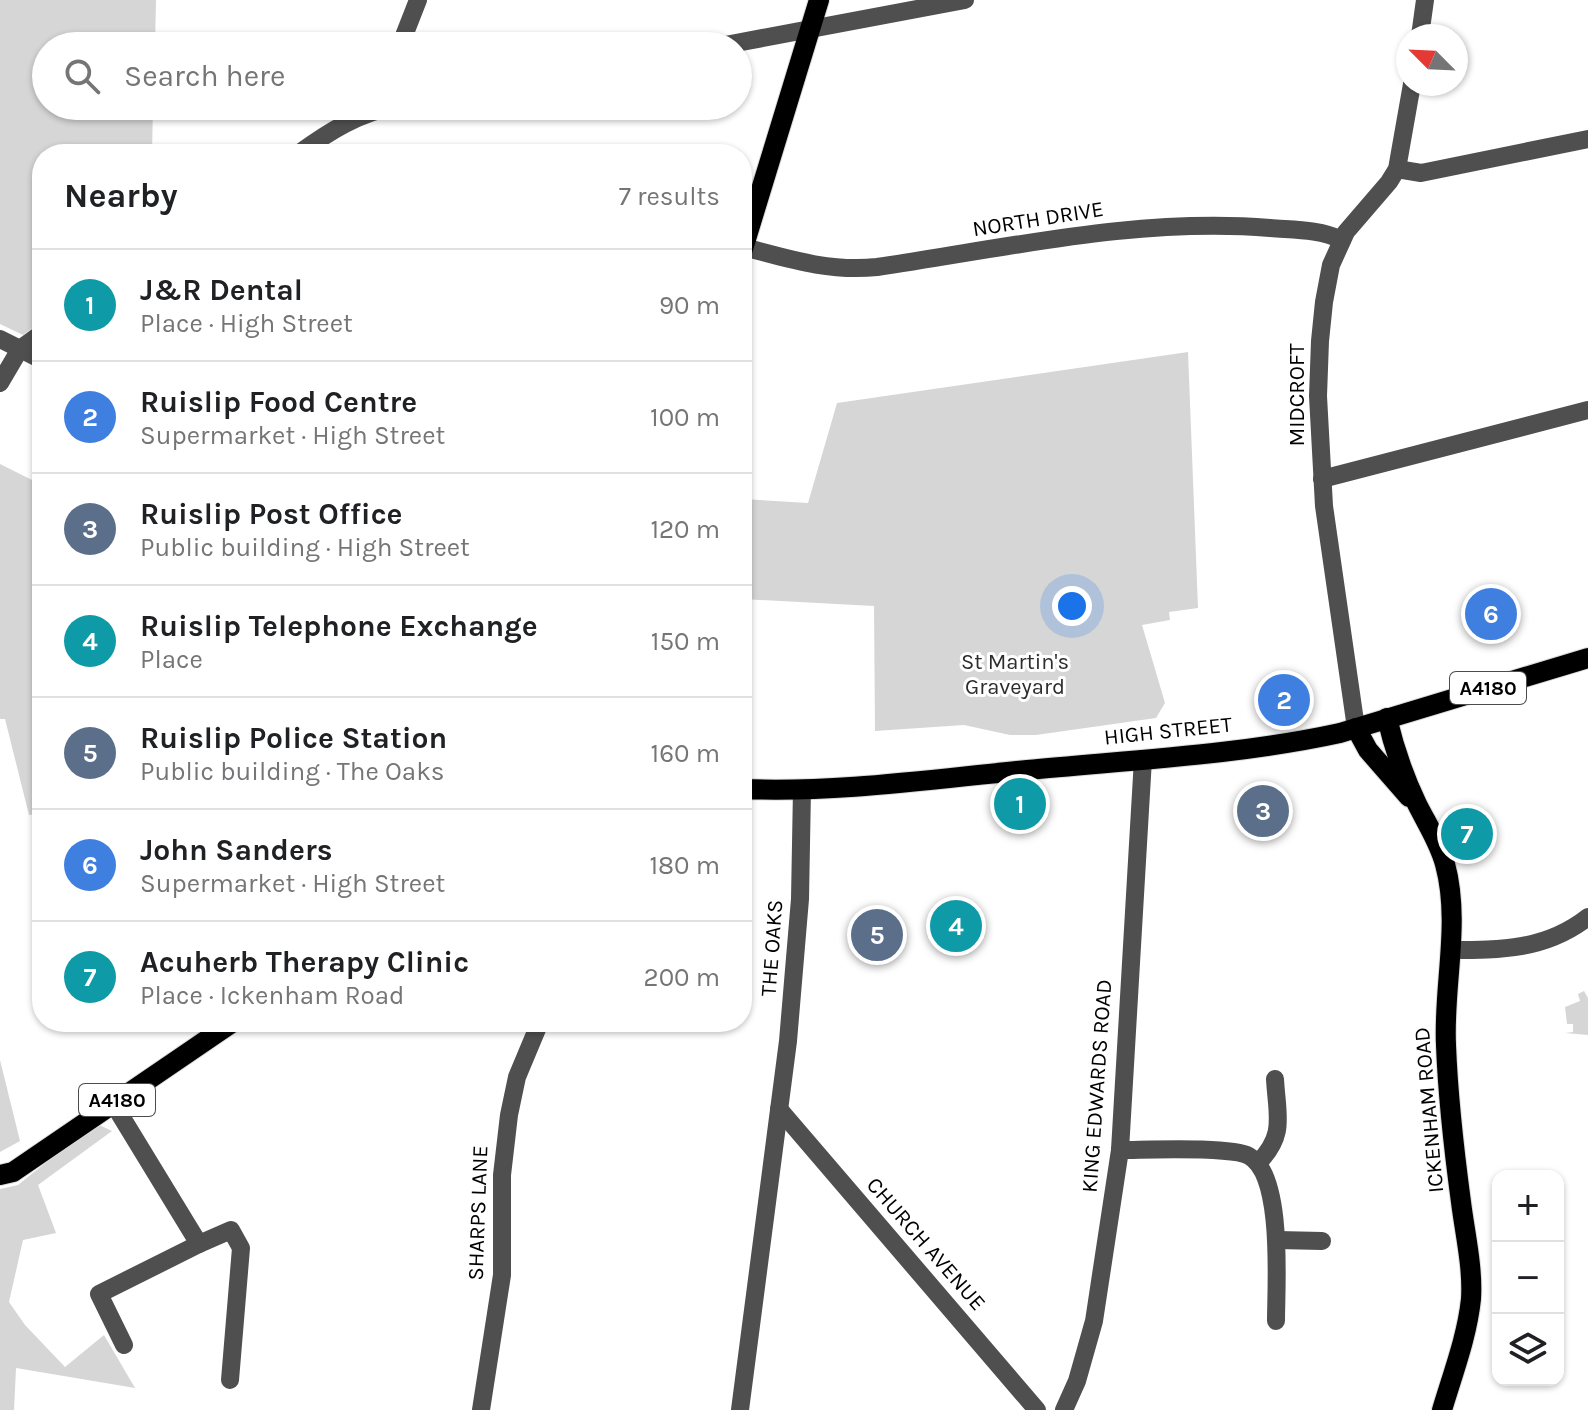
<!DOCTYPE html>
<meta charset="utf-8">
<style>
body{margin:0;font-family:Karla,sans-serif;background:#f2f2f2;color:#202124}
.controls{position:absolute;right:24px;bottom:24px;display:grid;overflow:hidden;border-radius:16px;box-shadow:0 2px 6px #0004}
.controls button{width:72px;height:72px;display:grid;place-items:center;padding:0;border:0;border-bottom:2px solid #e0e0e0;background:#fff;color:#202124;font:40px sans-serif}
.compass{position:absolute;left:1396px;top:24px;width:72px;height:72px;border-radius:50%;background:#fff;box-shadow:0 2px 6px #0004;rotate:294deg}
.you{position:absolute;left:1072px;top:606px;width:28px;height:28px;margin:-20px;border:6px solid #fff;border-radius:50%;background:#1a73e8;box-shadow:0 0 0 12px #1a73e833}
.badge{display:grid;place-items:center;width:52px;height:52px;border-radius:50%;background:#000;color:#fff;font-size:26px;font-weight:700}
.pin{position:absolute;translate:-50% -50%;border:4px solid #fff;box-shadow:0 2px 8px #0006}
.list{margin:0;padding:0;list-style:none}
h2{display:flex;justify-content:space-between;align-items:center;height:104px;margin:0;padding:0 32px;font-size:34px}
h2 small{font-size:26px;font-weight:400;color:#757577}
.list li{display:grid;grid-template-columns:52px 1fr auto;gap:24px;align-items:center;box-sizing:border-box;height:112px;padding:0 32px;border-top:2px solid #e0e0e0}
.list b{display:block;font-size:30px;white-space:nowrap}
.list p{margin:0;font-size:26px;white-space:nowrap;color:#757577}
.list em{font-size:26px;font-style:normal;color:#757577}
.icon{flex:none;width:44px;height:44px;fill:none;stroke:currentColor;stroke-width:2;stroke-linecap:round;stroke-linejoin:round}
.map{position:relative;flex:none;width:1588px;height:1410px;overflow:hidden}
.search{position:absolute;background:#fff;box-shadow:0 2px 6px #0004;left:32px;top:32px;width:720px;height:88px;display:flex;align-items:center;gap:20px;box-sizing:border-box;padding:0 28px;border-radius:44px;color:#757577;font-size:30px}
.panel{position:absolute;background:#fff;box-shadow:0 2px 6px #0004;left:32px;top:144px;width:720px;height:888px;border-radius:32px}
.map>svg:first-child{display:block}
</style>
<div class="map">
<svg width="1588" height="1410" viewBox="0 0 1588 1410">
<rect width="100%" height="100%" fill="#fff"/>
<g fill="#d6d6d6">
<path d="M 0,0 L 156,0 L 155,46 L 46,46 L 46,106 L 153,106 L 152,154 L 42,154 L 42,321 L 23,335 L 0,324 Z"/>
<path d="M 1188,352 L 1198,608 L 1169,612 L 1170,620 L 1142,625 L 1165,703 L 1156,718 L 1036,735 L 1010,735 L 964,725 L 875,731 L 874,606 L 742,599 L 742,499 L 808,503 L 837,403 Z"/>
<path d="M 0,464 L 42,485 L 42,813 L 29,815 L 5,719 L 0,719 Z"/>
<path d="M 1584,991 L 1588,998 L 1588,1035 L 1565,1033 L 1573,1032 L 1573,1024 L 1567,1024 L 1565,1007 L 1580,1001 L 1578,994 Z"/>
<path d="M 0,1060 L 20,1141 L 0,1152 Z"/>
<path d="M 95,1123 L 112,1131 L 38,1185 L 56,1233 L 23,1240 L 9,1302 L 25,1325 L 65,1367 L 104,1335 L 135,1388 L 16,1368 L 14,1410 L 0,1410 L 0,1189 L 18,1185 Z"/>
</g>
<g fill="none" stroke-linecap="round" stroke-linejoin="round">
<defs>
<g id="major">
<path d="M 742,252 L 819,0"/>
<path d="M 1387,718 C 1394,748 1404,777 1417,804 C 1427,824 1439,842 1445,864 C 1461,923 1443,986 1446,1045 C 1448,1098 1454,1150 1461,1202 C 1465,1234 1473,1267 1471,1299 C 1467,1337 1453,1373 1442,1410"/>
<path d="M 1356,728 L 1368,750 L 1409,797"/>
<path d="M 742,789 C 837,793 933,779 1027,770 C 1130,760 1239,755 1340,733 L 1588,658"/>
<path d="M 0,1175 L 13,1172 L 233,1022"/>
</g>
</defs>
<use href="#major" stroke="#dbdbdb" stroke-width="22"/>
<g stroke="#4f4f4f" stroke-width="18">
<path d="M 1420,36 L 1425,0"/>
<path d="M 400,46 L 418,0"/>
<path d="M 720,46 L 965,0"/>
<path d="M 298,154 C 330,131 358,113 397,106"/>
<path d="M 1397,169 L 1421,173 L 1588,139"/>
<path d="M 744,247 C 789,259 830,272 877,267 C 1007,248 1139,217 1270,228 C 1294,230 1319,229 1342,240"/>
<path d="M 0,339 L 42,360"/>
<path d="M 0,383 L 20,349 L 42,333"/>
<path d="M 1322,479 L 1588,410"/>
<path d="M 1356,728 L 1324,506 L 1318,396 L 1320,341 L 1324,302 L 1331,265 L 1346,232 L 1389,182 L 1397,169 L 1412,84"/>
<path d="M 1450,950 C 1501,950 1546,950 1588,917"/>
<path d="M 113,1103 L 199,1244 L 231,1230 L 241,1248 L 230,1380"/>
<path d="M 779,1109 L 1037,1410"/>
<path d="M 1120,1150 C 1146,1150 1231,1146 1249,1156 C 1284,1175 1276,1286 1276,1321"/>
<path d="M 1258,1163 C 1286,1135 1277,1116 1275,1079"/>
<path d="M 1278,1240 L 1322,1241"/>
<path d="M 124,1345 L 99,1294 L 199,1244"/>
<path d="M 481,1410 L 502,1275 L 502,1175 L 509,1115 L 517,1077 L 540,1022"/>
<path d="M 740,1410 L 788,1041 L 800,899 L 802,789"/>
<path d="M 1064,1410 L 1077,1381 L 1094,1321 L 1120,1150 L 1143,759"/>
</g>
<use href="#major" stroke="#000" stroke-width="20"/>
</g>
<g text-anchor="middle" dominant-baseline="central" stroke-width="6" stroke-linejoin="round" paint-order="stroke">
<g fill="#fff" stroke="#4c4c4c" stroke-width="2">
<rect x="1450" y="672" width="76" height="32" rx="6"/>
<rect x="79" y="1084" width="76" height="32" rx="6"/>
</g>
<g font-size="20" font-weight="bold" fill="#000">
<text x="1488" y="688">A4180</text>
<text x="117" y="1100">A4180</text>
</g>
<g font-size="22" fill="#000" stroke="#fff">
<text transform="translate(1038 219) rotate(-9)">NORTH DRIVE</text>
<text transform="translate(1297 395) rotate(-90)">MIDCROFT</text>
<text transform="translate(1168 731) rotate(-6)">HIGH STREET</text>
<text transform="translate(772 948) rotate(-86)">THE OAKS</text>
<text transform="translate(1097 1086) rotate(-86)">KING EDWARDS ROAD</text>
<text transform="translate(1429 1110) rotate(-95)">ICKENHAM ROAD</text>
<text transform="translate(478 1213) rotate(-88)">SHARPS LANE</text>
<text transform="translate(926 1244) rotate(49)">CHURCH AVENUE</text>
</g>
<g font-size="22" fill="#2d2d2d" stroke="#fff">
<text x="1015" y="662">St Martin's<tspan x="1015" dy="25">Graveyard</tspan></text>
</g>
</g>
</svg>
<div class="controls">
<button>+</button>
<button>−</button>
<button><svg class="icon" aria-label="layers" viewBox="0 0 24 24"><path d="M12 4l9 5-9 5-9-5zM3 14l9 5 9-5"/></svg></button>
</div>
<svg class="compass" viewBox="-18 -18 36 36"><path d="M0-13l5 13h-10z" fill="#e53935"/><path d="M0 13l5-13h-10z" fill="#757577"/></svg>
<div class="you"></div>
<div class="pin badge" style="left:1020px;top:804px;background:#0f9aa8">1</div>
<div class="pin badge" style="left:1284px;top:700px;background:#3f7fe0">2</div>
<div class="pin badge" style="left:1263px;top:811px;background:#5c6f8a">3</div>
<div class="pin badge" style="left:956px;top:926px;background:#0f9aa8">4</div>
<div class="pin badge" style="left:877px;top:935px;background:#5c6f8a">5</div>
<div class="pin badge" style="left:1491px;top:614px;background:#3f7fe0">6</div>
<div class="pin badge" style="left:1467px;top:834px;background:#0f9aa8">7</div>
<div class="search"><svg class="icon" aria-label="search" viewBox="0 0 24 24"><circle cx="10" cy="10" r="6"/><path d="M15 15l6 6"/></svg>Search here</div>
<section class="panel">
<h2>Nearby<small>7 results</small></h2>
<ul class="list">
<li><span class="badge" style="background:#0f9aa8">1</span><div><b>J&amp;R Dental</b><p>Place · High Street</p></div><em>90 m</em></li>
<li><span class="badge" style="background:#3f7fe0">2</span><div><b>Ruislip Food Centre</b><p>Supermarket · High Street</p></div><em>100 m</em></li>
<li><span class="badge" style="background:#5c6f8a">3</span><div><b>Ruislip Post Office</b><p>Public building · High Street</p></div><em>120 m</em></li>
<li><span class="badge" style="background:#0f9aa8">4</span><div><b>Ruislip Telephone Exchange</b><p>Place</p></div><em>150 m</em></li>
<li><span class="badge" style="background:#5c6f8a">5</span><div><b>Ruislip Police Station</b><p>Public building · The Oaks</p></div><em>160 m</em></li>
<li><span class="badge" style="background:#3f7fe0">6</span><div><b>John Sanders</b><p>Supermarket · High Street</p></div><em>180 m</em></li>
<li><span class="badge" style="background:#0f9aa8">7</span><div><b>Acuherb Therapy Clinic</b><p>Place · Ickenham Road</p></div><em>200 m</em></li>
</ul>
</section>
</div>
